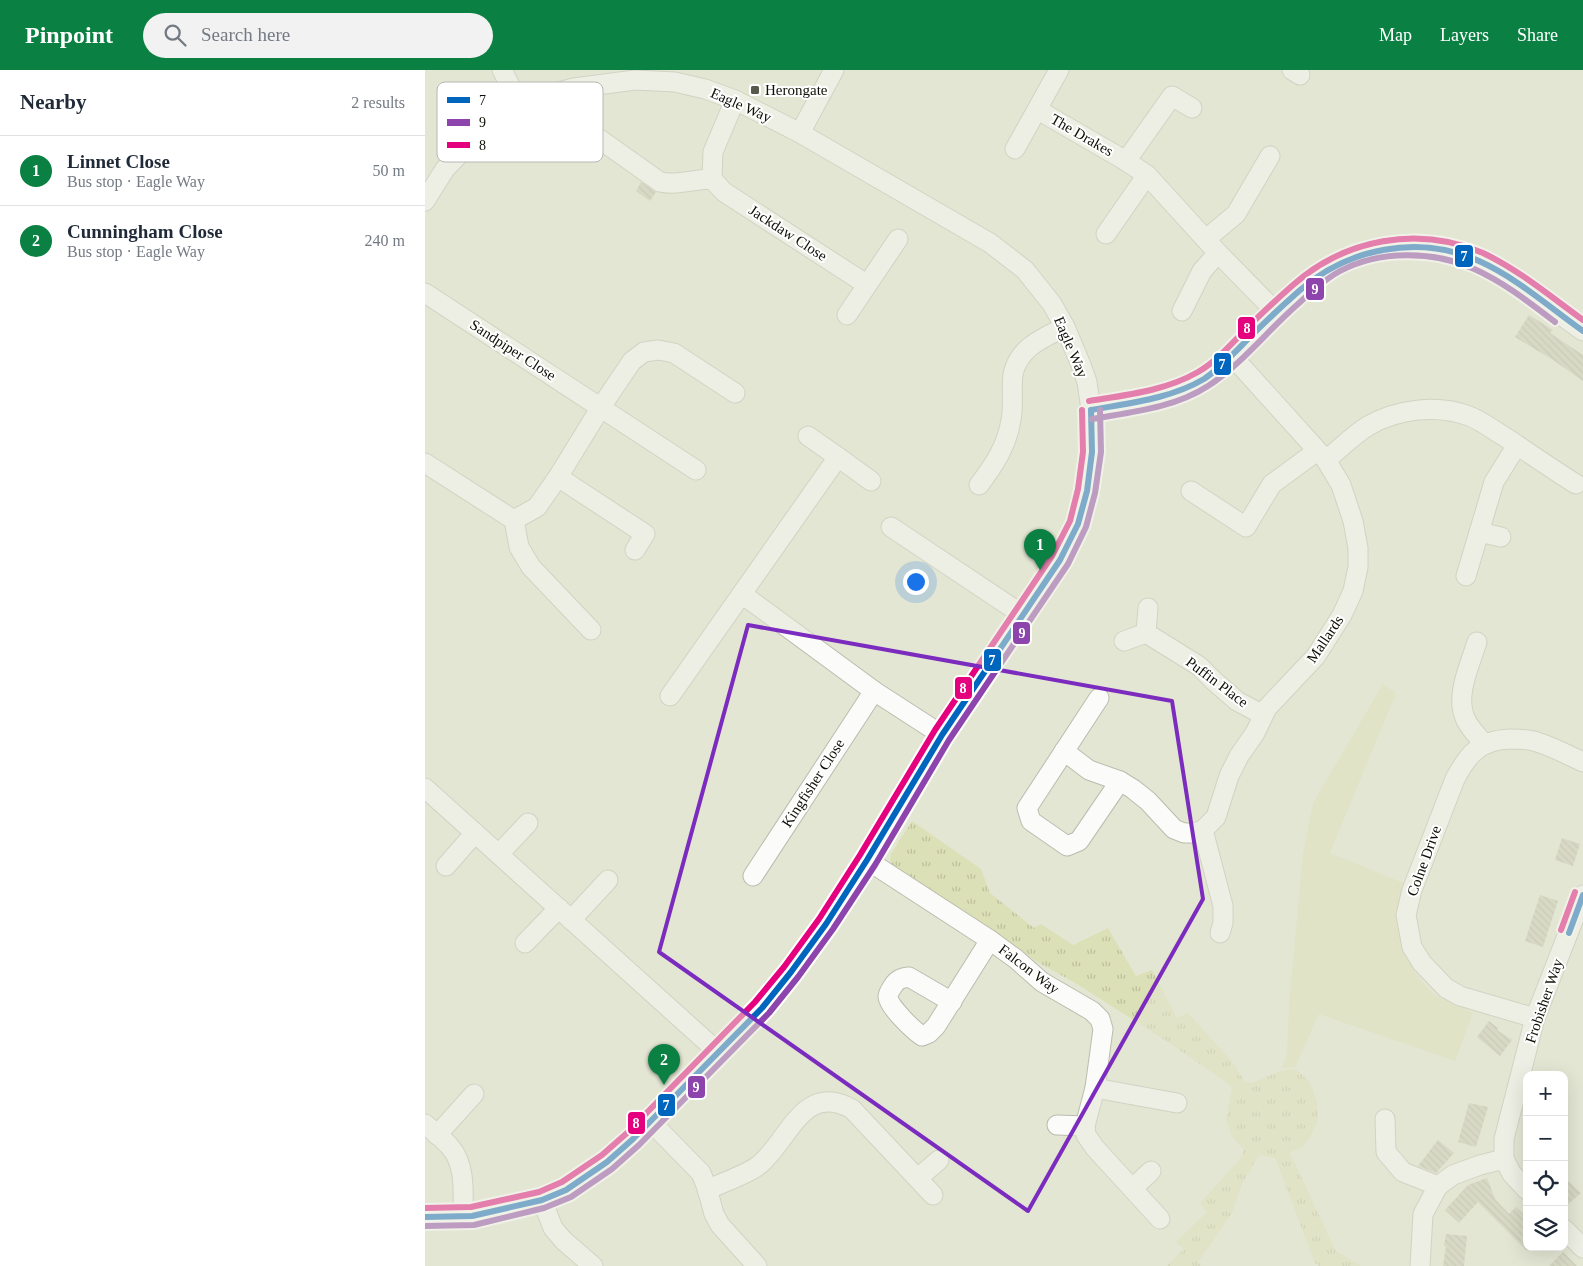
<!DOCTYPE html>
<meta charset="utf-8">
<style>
body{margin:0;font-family:Georgia,serif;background:#f2f2f3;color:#1f2937}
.controls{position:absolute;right:15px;bottom:15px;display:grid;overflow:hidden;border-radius:10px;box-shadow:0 5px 20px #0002}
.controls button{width:45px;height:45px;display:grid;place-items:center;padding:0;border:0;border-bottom:1px solid #e0e1e3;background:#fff;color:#1f2937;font:25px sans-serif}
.you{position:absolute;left:490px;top:511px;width:18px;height:18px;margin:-12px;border:4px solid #fff;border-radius:50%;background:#1a73e8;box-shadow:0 0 0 8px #1a73e833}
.badge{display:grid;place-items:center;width:32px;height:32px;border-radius:50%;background:#0b8043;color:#fff;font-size:16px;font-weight:700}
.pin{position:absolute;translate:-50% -41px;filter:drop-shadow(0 1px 2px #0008)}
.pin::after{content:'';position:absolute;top:26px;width:18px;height:15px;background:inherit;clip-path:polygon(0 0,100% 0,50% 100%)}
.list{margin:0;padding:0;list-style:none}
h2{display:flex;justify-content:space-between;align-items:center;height:65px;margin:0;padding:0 20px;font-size:21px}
h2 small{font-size:16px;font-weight:400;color:#747a83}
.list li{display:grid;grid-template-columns:32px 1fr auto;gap:15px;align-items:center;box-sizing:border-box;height:70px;padding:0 20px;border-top:1px solid #e0e1e3}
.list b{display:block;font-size:19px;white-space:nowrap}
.list p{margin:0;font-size:16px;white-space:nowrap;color:#747a83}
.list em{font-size:16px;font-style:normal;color:#747a83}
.icon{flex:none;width:28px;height:28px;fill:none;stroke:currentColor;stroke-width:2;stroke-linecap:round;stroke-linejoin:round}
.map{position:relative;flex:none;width:1158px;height:1196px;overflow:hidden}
header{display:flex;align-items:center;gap:30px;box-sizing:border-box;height:70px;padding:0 25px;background:#0b8043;color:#fff}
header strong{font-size:24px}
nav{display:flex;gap:28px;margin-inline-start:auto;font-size:18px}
.search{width:350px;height:45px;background:#f2f2f3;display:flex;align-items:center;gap:12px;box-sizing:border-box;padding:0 18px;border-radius:28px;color:#747a83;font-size:19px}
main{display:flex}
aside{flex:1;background:#fff}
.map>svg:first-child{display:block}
</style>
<header>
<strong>Pinpoint</strong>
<div class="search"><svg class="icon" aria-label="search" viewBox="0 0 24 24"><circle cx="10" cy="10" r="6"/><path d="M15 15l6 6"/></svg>Search here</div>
<nav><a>Map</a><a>Layers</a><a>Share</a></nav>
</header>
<main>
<aside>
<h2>Nearby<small>2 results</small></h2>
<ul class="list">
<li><span class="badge">1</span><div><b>Linnet Close</b><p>Bus stop · Eagle Way</p></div><em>50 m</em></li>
<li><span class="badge">2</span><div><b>Cunningham Close</b><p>Bus stop · Eagle Way</p></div><em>240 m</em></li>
</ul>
</aside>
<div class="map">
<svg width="1158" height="1196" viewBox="0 0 1158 1196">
<defs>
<pattern id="grass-tufts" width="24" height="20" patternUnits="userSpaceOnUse" patternTransform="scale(1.25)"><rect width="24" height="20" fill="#dce0b6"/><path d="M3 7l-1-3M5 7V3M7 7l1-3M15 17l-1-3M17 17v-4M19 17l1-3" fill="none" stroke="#bcbf9b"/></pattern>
<pattern id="building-back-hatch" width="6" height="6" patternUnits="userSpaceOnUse" patternTransform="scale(1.25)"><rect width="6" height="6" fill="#c8cab4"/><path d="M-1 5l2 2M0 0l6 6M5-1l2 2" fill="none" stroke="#abac99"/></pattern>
</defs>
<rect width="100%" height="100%" fill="#e4e6d4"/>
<path fill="url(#grass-tufts)" d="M 487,751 L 556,799 L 565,823 L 609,858 L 616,854 L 648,875 L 683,858 L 711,906 L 727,900 L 752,948 L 763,943 L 809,994 L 820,1012 L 827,1013 L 855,1001 L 870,999 L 884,1011 L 892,1031 L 893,1051 L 886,1066 L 878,1076 L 865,1083 L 911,1181 L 936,1196 L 894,1196 L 890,1193 L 850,1088 L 834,1085 L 817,1114 L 807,1143 L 773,1192 L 776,1196 L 742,1196 L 759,1179 L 751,1172 L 782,1142 L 775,1133 L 815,1089 L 819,1080 L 808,1068 L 801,1050 L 807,1018 L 805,1015 L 746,974 L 652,914 L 611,891 L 467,796 L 465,790 L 466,784 Z"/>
<path fill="#dce0b6" d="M 958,614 L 971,623 L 905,783 L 981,814 L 972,846 L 977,878 L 991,904 L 1008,924 L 1048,943 L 1030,991 L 894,944 L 870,997 L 857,998 L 862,984 L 864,934 L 878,783 L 888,733 Z"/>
<g fill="url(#building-back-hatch)">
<path d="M 216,112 L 231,122 L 225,131 L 211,121 Z"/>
<path d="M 1104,245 L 1128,260 L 1125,263 L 1158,285 L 1158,311 L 1128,290 L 1090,267 Z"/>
<path d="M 1137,768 L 1155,774 L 1148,796 L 1130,790 Z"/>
<path d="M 1115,825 L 1133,831 L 1118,877 L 1100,871 Z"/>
<path d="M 1064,951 L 1073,958 L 1072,960 L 1087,970 L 1075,986 L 1052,967 Z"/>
<path d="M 1044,1033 L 1063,1037 L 1051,1077 L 1033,1072 Z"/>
<path d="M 1013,1070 L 1029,1083 L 1011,1103 L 993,1096 Z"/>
<path d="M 1139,1107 L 1156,1123 L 1139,1138 Z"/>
<path d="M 1062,1108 L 1070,1129 L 1084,1144 L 1091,1137 L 1102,1147 L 1102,1181 L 1053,1132 L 1034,1153 L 1020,1140 L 1043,1115 Z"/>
<path d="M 1021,1164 L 1042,1166 L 1039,1196 L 1018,1196 L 1021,1176 L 1019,1176 Z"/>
<path d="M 1138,1182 L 1152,1196 L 1124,1196 Z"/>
</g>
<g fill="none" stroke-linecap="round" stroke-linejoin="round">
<defs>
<g id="street">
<path d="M 77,0 L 96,37"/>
<path d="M 867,0 L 875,5"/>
<path d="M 310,30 L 288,82 L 287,109 L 299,122 L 441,214"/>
<path d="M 613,40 L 701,91 L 722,105 L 793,183 L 851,242"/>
<path d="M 166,63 L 235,112 C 252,116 269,109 287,109"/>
<path d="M 375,63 L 409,0"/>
<path d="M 590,79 L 634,0"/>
<path d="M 701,91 L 747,26 L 767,38"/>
<path d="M 0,131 L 20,99 L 51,67 L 75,47 L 127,24 L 149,18 L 210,10 L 250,12 L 280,19 L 310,30 L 375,63 L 565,173 L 600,200 L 627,234 L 640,257 L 656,295 L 662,312 L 666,340 L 668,362 L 666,401 L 662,421 L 653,454 L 635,490 L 517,665 L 442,790 L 401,854 L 366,902 L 337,938 L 243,1035 L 208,1069 L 182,1092 L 141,1120 L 117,1130 L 81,1139 L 47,1146 L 0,1147"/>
<path d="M 681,164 L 722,105"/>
<path d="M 781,169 L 811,144 L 845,86"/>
<path d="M 0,223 L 271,400"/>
<path d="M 757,241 L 777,201 L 793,183"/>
<path d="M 422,245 L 473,169"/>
<path d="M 666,340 C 704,333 745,329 778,309 C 796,298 812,281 826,266 C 844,249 862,231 881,215 C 940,167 1015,165 1078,204 C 1106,221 1131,242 1158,261"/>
<path d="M 413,387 L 446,411"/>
<path d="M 901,390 C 915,379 928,365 943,356 C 972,339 1012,334 1044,346 C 1057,351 1068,360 1080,367 C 1104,383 1127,399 1151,414"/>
<path d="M 0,393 L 89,450 L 112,437 L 133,407 L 176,337 L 207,291 L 219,282 L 233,280 L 249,283 L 310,323"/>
<path d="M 133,407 L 220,464 L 210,480"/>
<path d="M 554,415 C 569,395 582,376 586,350 C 589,335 586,319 588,304 C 594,277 618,268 640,257"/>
<path d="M 766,421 L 821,457 L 847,414 L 892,381"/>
<path d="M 89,450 L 94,477 L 106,497 L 166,560"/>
<path d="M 466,457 L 598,545"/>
<path d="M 1054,462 L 1076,467"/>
<path d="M 1041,506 L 1069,412 L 1092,375"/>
<path d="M 317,524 L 449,621 L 517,665"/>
<path d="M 723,538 L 721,563 L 774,596 L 788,610 L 812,631 L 838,645"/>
<path d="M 699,571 L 721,563"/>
<path d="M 1052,572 C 1045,595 1030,625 1040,648 C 1044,658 1053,666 1059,674"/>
<path d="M 245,626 L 413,387 L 383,366"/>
<path d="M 674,628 L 602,738 L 606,751 L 642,776 L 654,771 L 695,711"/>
<path d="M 639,681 L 664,700 L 695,711 L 708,719 L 723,731 L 749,759 L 759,763 L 769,763 L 778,760 L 791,747 L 804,706 L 814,686 L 830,663 L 842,638 L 891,586 L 917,545 L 928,521 L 933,497 L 933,478 L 928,451 L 916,415 L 901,390 L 807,286"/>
<path d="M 0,718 L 293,982"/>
<path d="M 778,760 L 798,836 L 798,853 L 795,863"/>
<path d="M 74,784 L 103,753"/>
<path d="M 442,790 L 565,870 L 591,889 L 617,912 L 667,941 L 675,949 L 678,959 L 670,1018 L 660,1056 L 661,1065 L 670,1078 L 735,1149"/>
<path d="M 21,796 L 50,763"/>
<path d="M 328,806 L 449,621"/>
<path d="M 146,850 L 183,810"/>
<path d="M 100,873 L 134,838"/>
<path d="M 527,932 L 484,907 C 477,908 472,909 468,916 C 466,919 463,923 463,927 C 464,937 489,961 497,966 L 504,963 L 511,956 L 565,870"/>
<path d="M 1110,948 L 1035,926 L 1021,918 L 997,893 L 987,877 L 981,845 L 987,820 L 1030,709 C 1043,684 1055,670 1085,669 C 1094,669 1104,669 1112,672 C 1128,677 1143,685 1158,692"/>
<path d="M 670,1018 L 752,1033"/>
<path d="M 960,1049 L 961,1082 L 978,1102 L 1013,1116"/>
<path d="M 226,1052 L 276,1103 L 282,1118 L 289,1144 L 295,1155 L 332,1196"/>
<path d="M 0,1054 C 8,1061 19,1069 26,1078 C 41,1096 38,1124 38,1146"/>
<path d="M 632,1055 L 660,1056"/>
<path d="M 12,1065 L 49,1024"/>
<path d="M 493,1108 L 514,1090"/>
<path d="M 708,1118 L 726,1101"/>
<path d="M 282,1120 C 296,1113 323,1104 334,1095 C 364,1071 378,1011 427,1039 L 508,1125"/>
<path d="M 1102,1120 L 1087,1104 L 1079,1089 L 1079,1069 L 1110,948 L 1158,825"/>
<path d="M 117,1130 L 128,1158 L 138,1170 L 168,1196"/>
<path d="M 1139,1159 L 1158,1178"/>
<path d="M 995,1196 L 998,1144 L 1013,1116 L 1028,1105 L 1055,1095 L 1079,1089"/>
</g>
</defs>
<use href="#street" stroke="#bbbcae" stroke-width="21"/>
<use href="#street" stroke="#fbfbf9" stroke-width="19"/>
<defs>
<g id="bus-1">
<path d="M 666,340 C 704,333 745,329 779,309 C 797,297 811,281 827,265 C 842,250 857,236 874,221 C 923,178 993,164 1054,191 C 1092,208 1124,237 1158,261"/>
<path d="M 1144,863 L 1158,825"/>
<path d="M 0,1147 L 47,1146 L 117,1130 L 141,1120 L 182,1092 L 208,1069 L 337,938 L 366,902 L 401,854 L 442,790 L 517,665 L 635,490 L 653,454 L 662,421 L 667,382 L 666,340"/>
</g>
<g id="bus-2">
<path d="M 667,349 C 707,342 749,338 783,316 C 817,294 843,260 873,234 C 886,222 899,210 915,201 C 954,180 1008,181 1047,198 C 1077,211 1104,232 1130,252"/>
<path d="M 0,1156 L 49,1155 L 119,1138 L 146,1127 L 187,1099 L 214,1075 L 344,943 L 373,907 L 408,859 L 450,795 L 524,670 L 643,494 L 661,457 L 670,423 L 676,382 L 675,340"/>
</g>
<g id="bus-3">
<path d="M 664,331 C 701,325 740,321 773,302 C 792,291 806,274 821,259 C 836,244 852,229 868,215 C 920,169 993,155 1058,183 C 1094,200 1126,227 1158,250"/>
<path d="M 1136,860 L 1150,822"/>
<path d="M 0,1138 L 46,1137 L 114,1122 L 137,1112 L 177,1085 L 202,1063 L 330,932 L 359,897 L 394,849 L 435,785 L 510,660 L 627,486 L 645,451 L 653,419 L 658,382 L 657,340"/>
</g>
</defs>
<use href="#bus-1" stroke="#fff" stroke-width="10"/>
<use href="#bus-2" stroke="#fff" stroke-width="10"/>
<use href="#bus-3" stroke="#fff" stroke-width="10"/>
<use href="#bus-1" stroke="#0065bd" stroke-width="6"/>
<use href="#bus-2" stroke="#8e44ad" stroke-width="6"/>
<use href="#bus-3" stroke="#e5007d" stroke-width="6"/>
</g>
<path d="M0 0H1158V1196H0ZM 323,555 L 747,631 L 778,829 L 603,1141 L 234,882 Z" fill="#e4e6d4" fill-opacity=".55" fill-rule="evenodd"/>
<path fill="none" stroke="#7b2cbf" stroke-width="4" stroke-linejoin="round" d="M 323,555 L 747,631 L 778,829 L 603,1141 L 234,882 Z"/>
<rect fill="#585a4d" stroke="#fff" stroke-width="2" x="325" y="15" width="10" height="10" rx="2.5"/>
<g text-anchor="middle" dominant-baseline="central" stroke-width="4" stroke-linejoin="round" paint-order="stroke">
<g font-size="15" fill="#0d0e04" stroke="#fff" text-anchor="start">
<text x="340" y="20">Herongate</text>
</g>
<g font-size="15" fill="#0d0e04" stroke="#fff">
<text transform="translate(316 35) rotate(24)">Eagle Way</text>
<text transform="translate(657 65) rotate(30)">The Drakes</text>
<text transform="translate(363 163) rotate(33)">Jackdaw Close</text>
<text transform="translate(646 277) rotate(67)">Eagle Way</text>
<text transform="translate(88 280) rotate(33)">Sandpiper Close</text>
<text transform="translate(900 569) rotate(-56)">Mallards</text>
<text transform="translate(792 612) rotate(37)">Puffin Place</text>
<text transform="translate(388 713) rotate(-57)">Kingfisher Close</text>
<text transform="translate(999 791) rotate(-70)">Colne Drive</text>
<text transform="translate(604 899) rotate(37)">Falcon Way</text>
<text transform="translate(1119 931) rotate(-71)">Frobisher Way</text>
</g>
</g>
<rect x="12" y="12" width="166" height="80" rx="8" fill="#fff" stroke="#b6b7b4" stroke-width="1"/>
<rect x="22" y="27" width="23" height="6" fill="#0065bd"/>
<rect x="22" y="49" width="23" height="7" fill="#8e44ad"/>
<rect x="22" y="72" width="23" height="6" fill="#e5007d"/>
<g font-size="14" fill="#0d0e04">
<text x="54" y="35">7</text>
<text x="54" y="57">9</text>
<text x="54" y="80">8</text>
</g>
<g stroke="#fff" stroke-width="2">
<rect x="1029" y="174" width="20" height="24" rx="5" fill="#0065bd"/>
<rect x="880" y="207" width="20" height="24" rx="5" fill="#8e44ad"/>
<rect x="812" y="246" width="19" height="24" rx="5" fill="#e5007d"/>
<rect x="788" y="282" width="19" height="24" rx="5" fill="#0065bd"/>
<rect x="587" y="551" width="19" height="24" rx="5" fill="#8e44ad"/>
<rect x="558" y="578" width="19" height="24" rx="5" fill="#0065bd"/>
<rect x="529" y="606" width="19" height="24" rx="5" fill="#e5007d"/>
<rect x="262" y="1005" width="19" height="24" rx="5" fill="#8e44ad"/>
<rect x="232" y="1023" width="19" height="24" rx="5" fill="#0065bd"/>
<rect x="202" y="1041" width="19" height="24" rx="5" fill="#e5007d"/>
</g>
<g font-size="14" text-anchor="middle" font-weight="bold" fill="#fff">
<text x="1039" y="191">7</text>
<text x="890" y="224">9</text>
<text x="822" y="263">8</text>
<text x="797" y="299">7</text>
<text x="597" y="568">9</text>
<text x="567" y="595">7</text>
<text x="538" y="623">8</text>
<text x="271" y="1022">9</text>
<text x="241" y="1040">7</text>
<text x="211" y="1058">8</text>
</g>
</svg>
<div class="controls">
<button>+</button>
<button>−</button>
<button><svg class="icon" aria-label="locate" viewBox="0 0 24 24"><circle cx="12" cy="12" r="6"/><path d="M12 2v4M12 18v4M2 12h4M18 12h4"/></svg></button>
<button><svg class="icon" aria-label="layers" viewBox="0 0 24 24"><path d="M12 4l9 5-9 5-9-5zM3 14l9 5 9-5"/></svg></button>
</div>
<div class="you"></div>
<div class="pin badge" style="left:615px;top:500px">1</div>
<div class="pin badge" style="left:239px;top:1015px">2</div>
</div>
</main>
